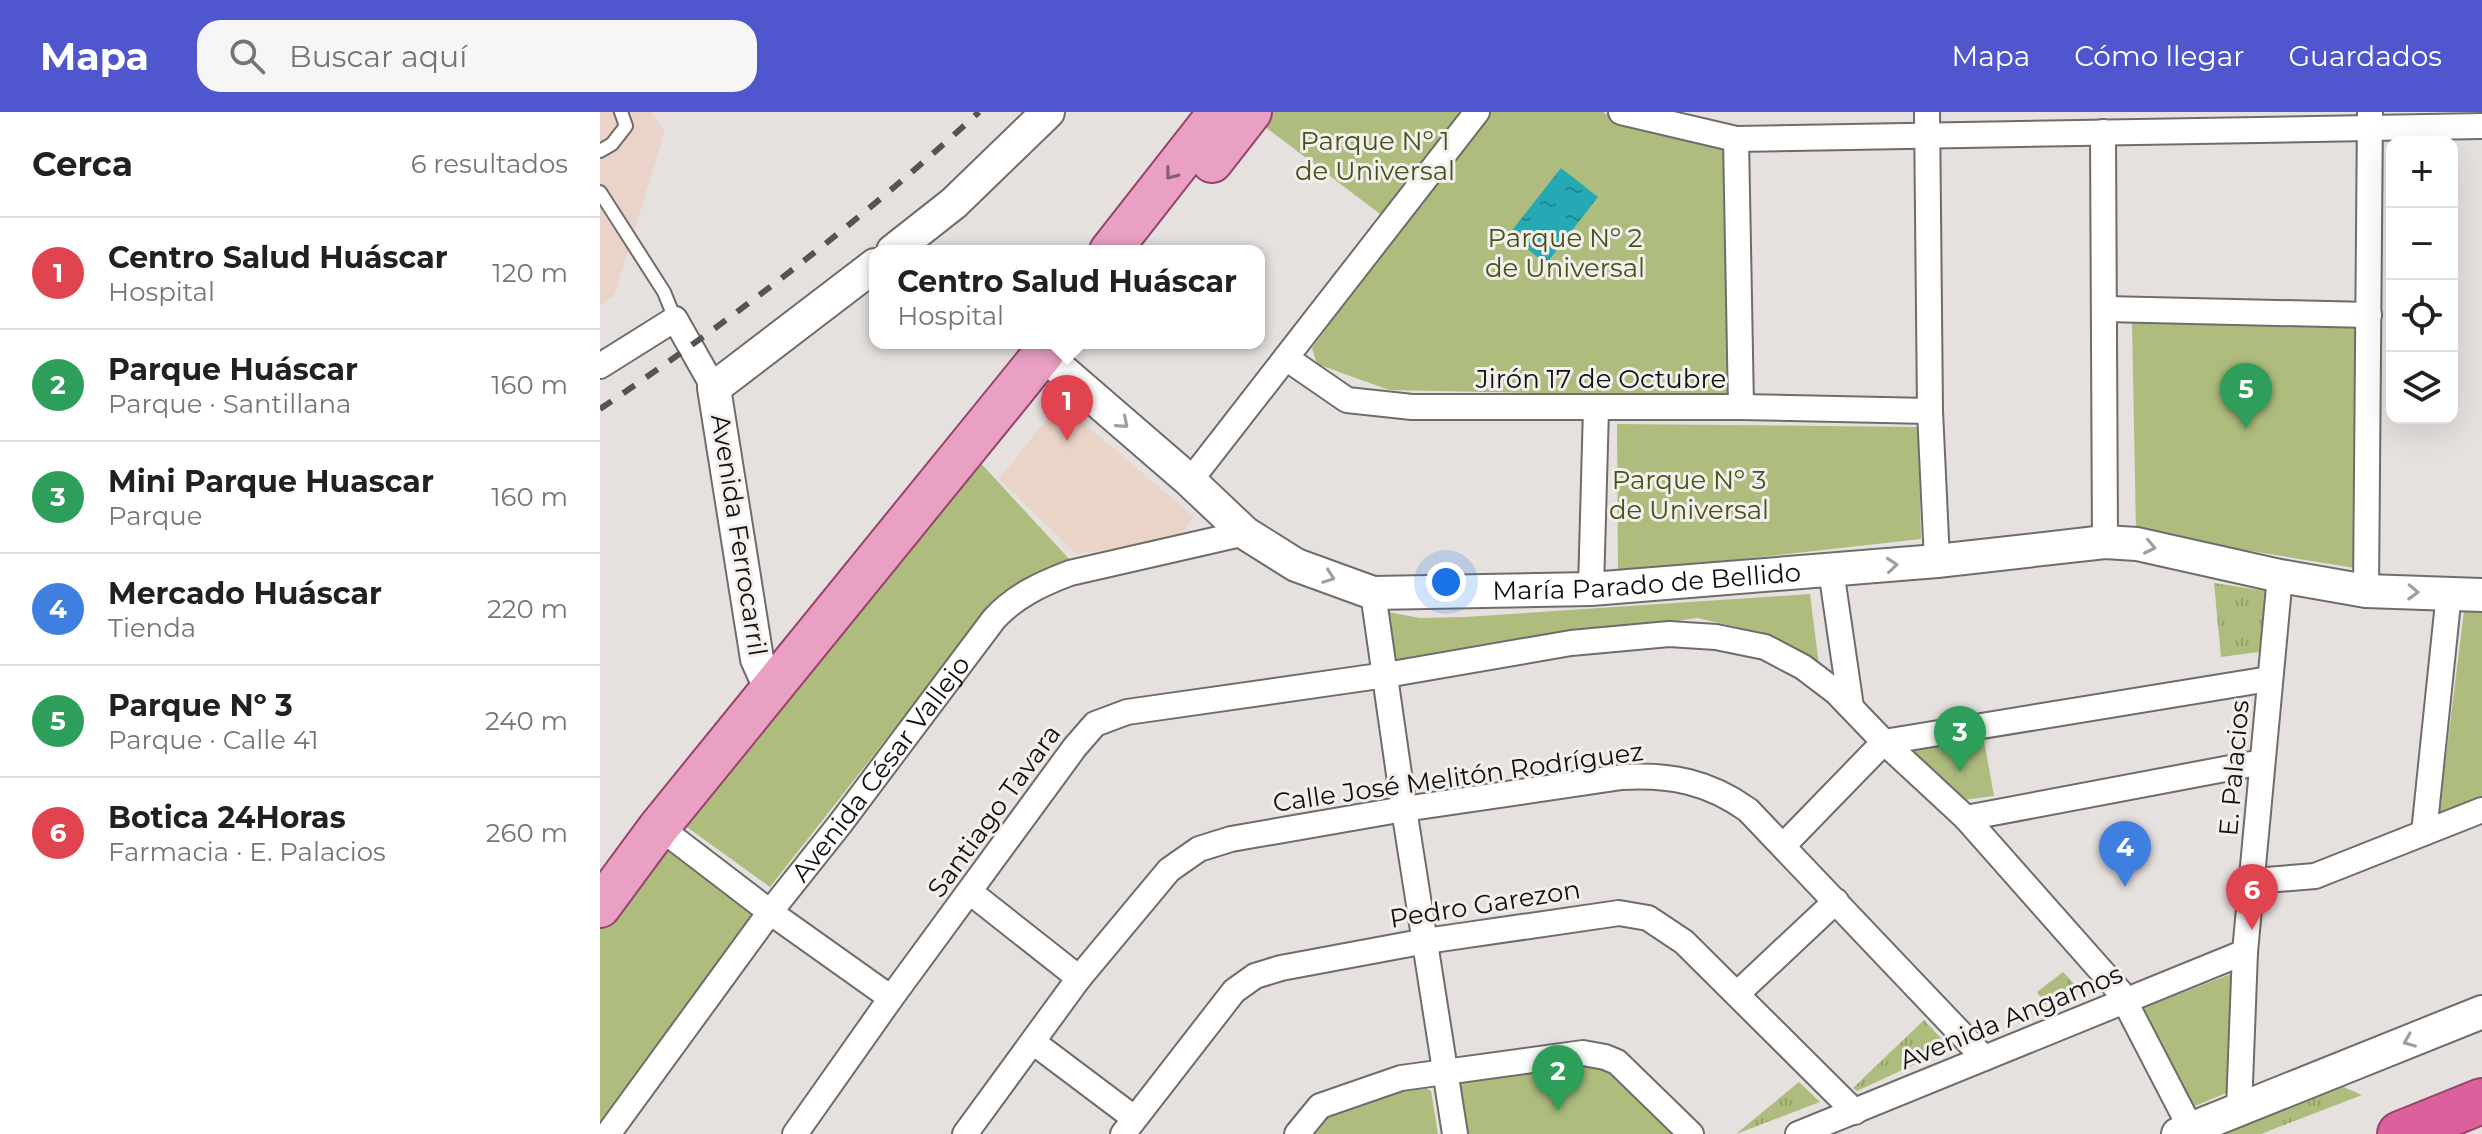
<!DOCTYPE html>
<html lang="es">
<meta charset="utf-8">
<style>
body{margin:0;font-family:Montserrat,sans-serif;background:#f6f6f6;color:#202124}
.controls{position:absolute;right:24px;top:24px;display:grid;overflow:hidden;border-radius:16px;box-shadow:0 8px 32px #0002}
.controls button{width:72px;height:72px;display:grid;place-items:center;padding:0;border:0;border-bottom:2px solid #e0e0e0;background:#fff;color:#202124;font:40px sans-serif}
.you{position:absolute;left:846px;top:470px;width:28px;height:28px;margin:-20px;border:6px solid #fff;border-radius:50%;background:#1a73e8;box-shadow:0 0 0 12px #1a73e833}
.badge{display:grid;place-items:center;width:52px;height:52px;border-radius:50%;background:#5056cd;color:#fff;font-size:26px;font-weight:700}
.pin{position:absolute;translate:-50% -66px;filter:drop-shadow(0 2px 4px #0008)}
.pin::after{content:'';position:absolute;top:42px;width:28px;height:24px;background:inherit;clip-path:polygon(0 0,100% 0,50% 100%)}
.popup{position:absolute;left:269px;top:133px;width:396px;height:104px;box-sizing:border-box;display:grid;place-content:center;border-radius:16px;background:#fff;filter:drop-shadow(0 2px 6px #0005);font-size:26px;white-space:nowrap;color:#757577}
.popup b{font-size:30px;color:#202124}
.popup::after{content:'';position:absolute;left:50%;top:100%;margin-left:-16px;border:16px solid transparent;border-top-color:#fff}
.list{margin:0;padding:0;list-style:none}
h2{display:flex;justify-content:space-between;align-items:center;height:104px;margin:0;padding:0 32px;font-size:34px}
h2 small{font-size:26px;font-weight:400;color:#757577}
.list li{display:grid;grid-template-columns:52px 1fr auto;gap:24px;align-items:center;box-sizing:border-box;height:112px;padding:0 32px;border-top:2px solid #e0e0e0}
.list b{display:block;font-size:30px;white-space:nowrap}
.list p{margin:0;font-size:26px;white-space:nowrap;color:#757577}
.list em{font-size:26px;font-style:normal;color:#757577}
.icon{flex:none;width:44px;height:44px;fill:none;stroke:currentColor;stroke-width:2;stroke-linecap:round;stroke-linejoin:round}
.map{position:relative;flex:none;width:1882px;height:1022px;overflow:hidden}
header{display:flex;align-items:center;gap:48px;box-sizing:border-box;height:112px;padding:0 40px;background:#5056cd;color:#fff}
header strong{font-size:38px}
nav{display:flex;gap:44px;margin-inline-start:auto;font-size:28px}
.search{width:560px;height:72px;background:#f6f6f6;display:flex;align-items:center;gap:20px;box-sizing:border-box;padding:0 28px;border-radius:24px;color:#757577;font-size:30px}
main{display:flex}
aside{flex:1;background:#fff}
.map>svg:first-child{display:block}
</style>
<header>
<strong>Mapa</strong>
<div class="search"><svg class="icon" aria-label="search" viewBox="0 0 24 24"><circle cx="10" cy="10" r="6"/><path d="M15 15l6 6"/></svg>Buscar aquí</div>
<nav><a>Mapa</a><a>Cómo llegar</a><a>Guardados</a></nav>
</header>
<main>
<aside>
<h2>Cerca<small>6 resultados</small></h2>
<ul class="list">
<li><span class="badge" style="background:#e0444e">1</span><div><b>Centro Salud Huáscar</b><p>Hospital</p></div><em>120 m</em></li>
<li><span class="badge" style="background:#2e9e5b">2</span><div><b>Parque Huáscar</b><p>Parque · Santillana</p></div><em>160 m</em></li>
<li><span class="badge" style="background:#2e9e5b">3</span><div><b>Mini Parque Huascar</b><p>Parque</p></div><em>160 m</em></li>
<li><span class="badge" style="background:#3f7fe0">4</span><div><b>Mercado Huáscar</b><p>Tienda</p></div><em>220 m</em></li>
<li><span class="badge" style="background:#2e9e5b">5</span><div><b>Parque Nº 3</b><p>Parque · Calle 41</p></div><em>240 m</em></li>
<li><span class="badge" style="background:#e0444e">6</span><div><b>Botica 24Horas</b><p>Farmacia · E. Palacios</p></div><em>260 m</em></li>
</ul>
</aside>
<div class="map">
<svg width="1882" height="1022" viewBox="0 0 1882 1022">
<defs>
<pattern id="grass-tufts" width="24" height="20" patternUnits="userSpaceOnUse" patternTransform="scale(2)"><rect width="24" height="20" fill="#aebd7e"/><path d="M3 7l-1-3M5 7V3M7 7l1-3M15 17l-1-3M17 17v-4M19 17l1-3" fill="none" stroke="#95a16c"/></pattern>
<pattern id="water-ripples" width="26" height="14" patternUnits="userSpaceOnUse" patternTransform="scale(2)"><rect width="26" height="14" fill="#25aab5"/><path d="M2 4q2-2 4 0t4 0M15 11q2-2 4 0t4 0" fill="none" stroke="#1f8992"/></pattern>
</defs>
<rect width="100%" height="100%" fill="#e6e1df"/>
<path fill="#ead3c8" d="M 0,0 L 50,0 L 65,19 L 14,184 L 0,193 Z"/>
<path fill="#ead4c7" d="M 460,291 L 594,405 L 578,427 L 476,442 L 399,367 Z"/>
<g fill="url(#grass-tufts)">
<path d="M 1614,471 L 1666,479 L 1659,540 L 1621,545 Z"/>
<path d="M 1463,860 L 1480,878 L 1445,892 L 1437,880 Z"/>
<path d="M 1324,908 L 1350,936 L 1257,979 L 1253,976 Z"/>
<path d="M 1199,970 L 1220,990 L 1136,1022 Z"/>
<path d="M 1739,973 L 1762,983 L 1661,1022 L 1610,1022 Z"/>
</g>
<g fill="#aebd7e">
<path d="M 669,0 L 863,0 L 784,105 L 660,11 Z"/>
<path d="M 886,0 L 1003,0 L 1024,12 L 1131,38 L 1135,285 L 789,278 L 717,252 L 712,236 Z"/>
<path d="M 1532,211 L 1758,213 L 1760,457 L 1536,420 Z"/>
<path d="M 1017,312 L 1318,315 L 1321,427 L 1018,461 Z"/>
<path d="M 375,345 L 471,449 L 424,467 L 400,482 L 170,775 L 84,713 Z"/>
<path d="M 1210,482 L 1219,554 L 1173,523 L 1097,506 L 796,548 L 788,500 L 820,506 L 865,505 Z"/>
<path d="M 1864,499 L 1882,500 L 1882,684 L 1839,701 Z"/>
<path d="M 1383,623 L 1394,684 L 1355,689 L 1311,637 Z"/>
<path d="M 61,730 L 158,800 L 0,1015 L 0,808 Z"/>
<path d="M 1631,862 L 1634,866 L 1633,978 L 1588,997 L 1540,897 Z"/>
<path d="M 984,949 C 1024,957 1048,993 1074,1022 L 867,1022 L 857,967 Z"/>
<path d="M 822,974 L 831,979 L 838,1022 L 705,1022 L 735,993 Z"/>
</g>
<path fill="url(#water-ripples)" d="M 961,56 L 998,85 L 946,152 L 909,122 Z"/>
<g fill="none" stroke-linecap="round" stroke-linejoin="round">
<defs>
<g id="service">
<path d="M 0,39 L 12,32 L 26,14 L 21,0"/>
<path d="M 0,80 L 64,180 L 75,207"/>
</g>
<g id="minor">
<path d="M 1021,0 L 1136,27 L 1882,14"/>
<path d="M 1327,0 L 1330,299 L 1337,449"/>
<path d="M 1503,20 L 1505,430"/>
<path d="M 1136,27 L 1141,295"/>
<path d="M 1505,197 L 1769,203"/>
<path d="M 686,246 L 747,288 L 812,295 L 1141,295 L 1330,299"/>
<path d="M 0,254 L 75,207 L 114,276"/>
<path d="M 590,369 L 877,0"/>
<path d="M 1231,458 L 1251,595"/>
<path d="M 991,477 L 996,296"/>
<path d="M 1766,479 L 1770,1"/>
<path d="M 773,481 L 804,697 L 855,1022"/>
<path d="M 1366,706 L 1662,650"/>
<path d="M 59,715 L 170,800 L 291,886"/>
<path d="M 1824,721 L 1849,481"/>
<path d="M 1184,733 L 1284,630 L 1669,567"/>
<path d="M 1653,769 L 1715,764 L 1882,698"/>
<path d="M 370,780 L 479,866"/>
<path d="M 1138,881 L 1236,789"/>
<path d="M 433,930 L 534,1006"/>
<path d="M 1639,997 L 1645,840 L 1680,464"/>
<path id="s1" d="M 8,1022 L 170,800 L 240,712 L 394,507 C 415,484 441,472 470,461 L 645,421"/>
<path d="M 195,1022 L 291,886 L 475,635 L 495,612 L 527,600 L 786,563 L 971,531 L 1069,522 L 1116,525 L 1165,535 L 1203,555 L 1236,580 L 1284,630 L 1366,706 L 1520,880 L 1591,1017"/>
<path d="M 365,1022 L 479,866 L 569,758 L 599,737 L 631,727 L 804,697 L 1022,665 C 1070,662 1109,670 1148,698 L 1384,946"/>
<path d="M 523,1022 L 634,879 L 655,864 L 681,856 L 826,829 L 1019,801 L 1048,806 L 1084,830 L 1255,1000"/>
<path d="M 697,1022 L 720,994 L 801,966 L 983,941 L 1005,945 L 1017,950 L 1091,1022"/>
<path d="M 1198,1022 L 1645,840"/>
</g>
<g id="tertiary">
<path d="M 293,139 L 354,91 L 448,0"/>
<path id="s2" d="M 443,242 L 590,369 L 645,421 L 696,453 L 773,481 L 991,477 L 1337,449 L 1505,430 L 1537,432 L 1680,464 L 1766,479 L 1882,483"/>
<path d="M 171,578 L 157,547 L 114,276 L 275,153"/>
<path d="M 1578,1022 L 1882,900"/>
</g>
<g id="primary">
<path d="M 612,50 L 651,0"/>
<path d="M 510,139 L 619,0"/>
<path d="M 0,795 L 59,715 L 443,242 L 448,231"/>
</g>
<path id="motorway" d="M 1800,1022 L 1882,989"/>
</defs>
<use href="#service" stroke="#706c6a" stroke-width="16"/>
<use href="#minor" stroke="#706c6a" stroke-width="28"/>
<use href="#tertiary" stroke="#706c6a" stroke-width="36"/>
<use href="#primary" stroke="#95446a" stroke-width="44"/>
<use href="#motorway" stroke="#95446a" stroke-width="48"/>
<use href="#service" stroke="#fff" stroke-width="12"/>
<use href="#minor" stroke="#fff" stroke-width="24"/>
<use href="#tertiary" stroke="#fff" stroke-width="32"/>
<use href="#primary" stroke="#e9a0c3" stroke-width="40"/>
<use href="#motorway" stroke="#db609b" stroke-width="44"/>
<path stroke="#565352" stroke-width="6" stroke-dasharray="14 14" stroke-linecap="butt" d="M 0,297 C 133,207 261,109 379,0"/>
</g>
<defs><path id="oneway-chevron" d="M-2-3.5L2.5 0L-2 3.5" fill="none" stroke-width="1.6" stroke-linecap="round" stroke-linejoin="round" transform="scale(2)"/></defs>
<use stroke="#885f72" href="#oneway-chevron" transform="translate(571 62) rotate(128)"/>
<g stroke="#a09f9f">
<use href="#oneway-chevron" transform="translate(523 311) rotate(41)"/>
<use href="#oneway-chevron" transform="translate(1550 435) rotate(12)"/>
<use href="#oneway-chevron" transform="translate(1292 453) rotate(-5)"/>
<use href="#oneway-chevron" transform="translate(729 465) rotate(20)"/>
<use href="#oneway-chevron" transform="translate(1813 480) rotate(2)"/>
<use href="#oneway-chevron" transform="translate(1809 929) rotate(158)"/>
</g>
<g text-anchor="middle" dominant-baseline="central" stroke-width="6" stroke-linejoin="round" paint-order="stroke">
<g font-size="26" fill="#475218" stroke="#f3efec">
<text x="775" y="29">Parque Nº 1<tspan x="775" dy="30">de Universal</tspan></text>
<text x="965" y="126">Parque Nº 2<tspan x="965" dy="30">de Universal</tspan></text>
<text x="1089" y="368">Parque Nº 3<tspan x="1089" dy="30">de Universal</tspan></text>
</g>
<g font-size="26" fill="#12100f" stroke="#f3efec">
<text x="1001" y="267">Jirón 17 de Octubre</text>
<text transform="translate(139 423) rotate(81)">Avenida Ferrocarril</text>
<text stroke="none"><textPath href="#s2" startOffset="686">María Parado de Bellido</textPath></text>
<text stroke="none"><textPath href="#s1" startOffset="456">Avenida César Vallejo</textPath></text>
<text transform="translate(1634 656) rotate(-85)">E. Palacios</text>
<text transform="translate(858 665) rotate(-8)">Calle José Melitón Rodríguez</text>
<text transform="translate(394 699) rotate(-54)">Santiago Tavara</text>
<text transform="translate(885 792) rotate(-9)">Pedro Garezon</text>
<text transform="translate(1411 905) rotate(-22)">Avenida Angamos</text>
</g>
</g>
</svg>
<div class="controls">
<button>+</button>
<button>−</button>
<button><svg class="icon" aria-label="locate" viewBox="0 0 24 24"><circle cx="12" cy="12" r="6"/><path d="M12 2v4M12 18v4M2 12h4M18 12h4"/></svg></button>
<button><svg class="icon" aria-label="layers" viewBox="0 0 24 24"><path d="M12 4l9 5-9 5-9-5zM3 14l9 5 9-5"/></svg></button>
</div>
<div class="you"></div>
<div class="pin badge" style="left:467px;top:329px;background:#e0444e">1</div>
<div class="popup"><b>Centro Salud Huáscar</b>Hospital</div>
<div class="pin badge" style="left:958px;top:999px;background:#2e9e5b">2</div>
<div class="pin badge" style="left:1360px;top:660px;background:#2e9e5b">3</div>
<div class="pin badge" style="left:1525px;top:775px;background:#3f7fe0">4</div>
<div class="pin badge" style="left:1646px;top:317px;background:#2e9e5b">5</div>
<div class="pin badge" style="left:1652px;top:818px;background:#e0444e">6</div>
</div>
</main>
